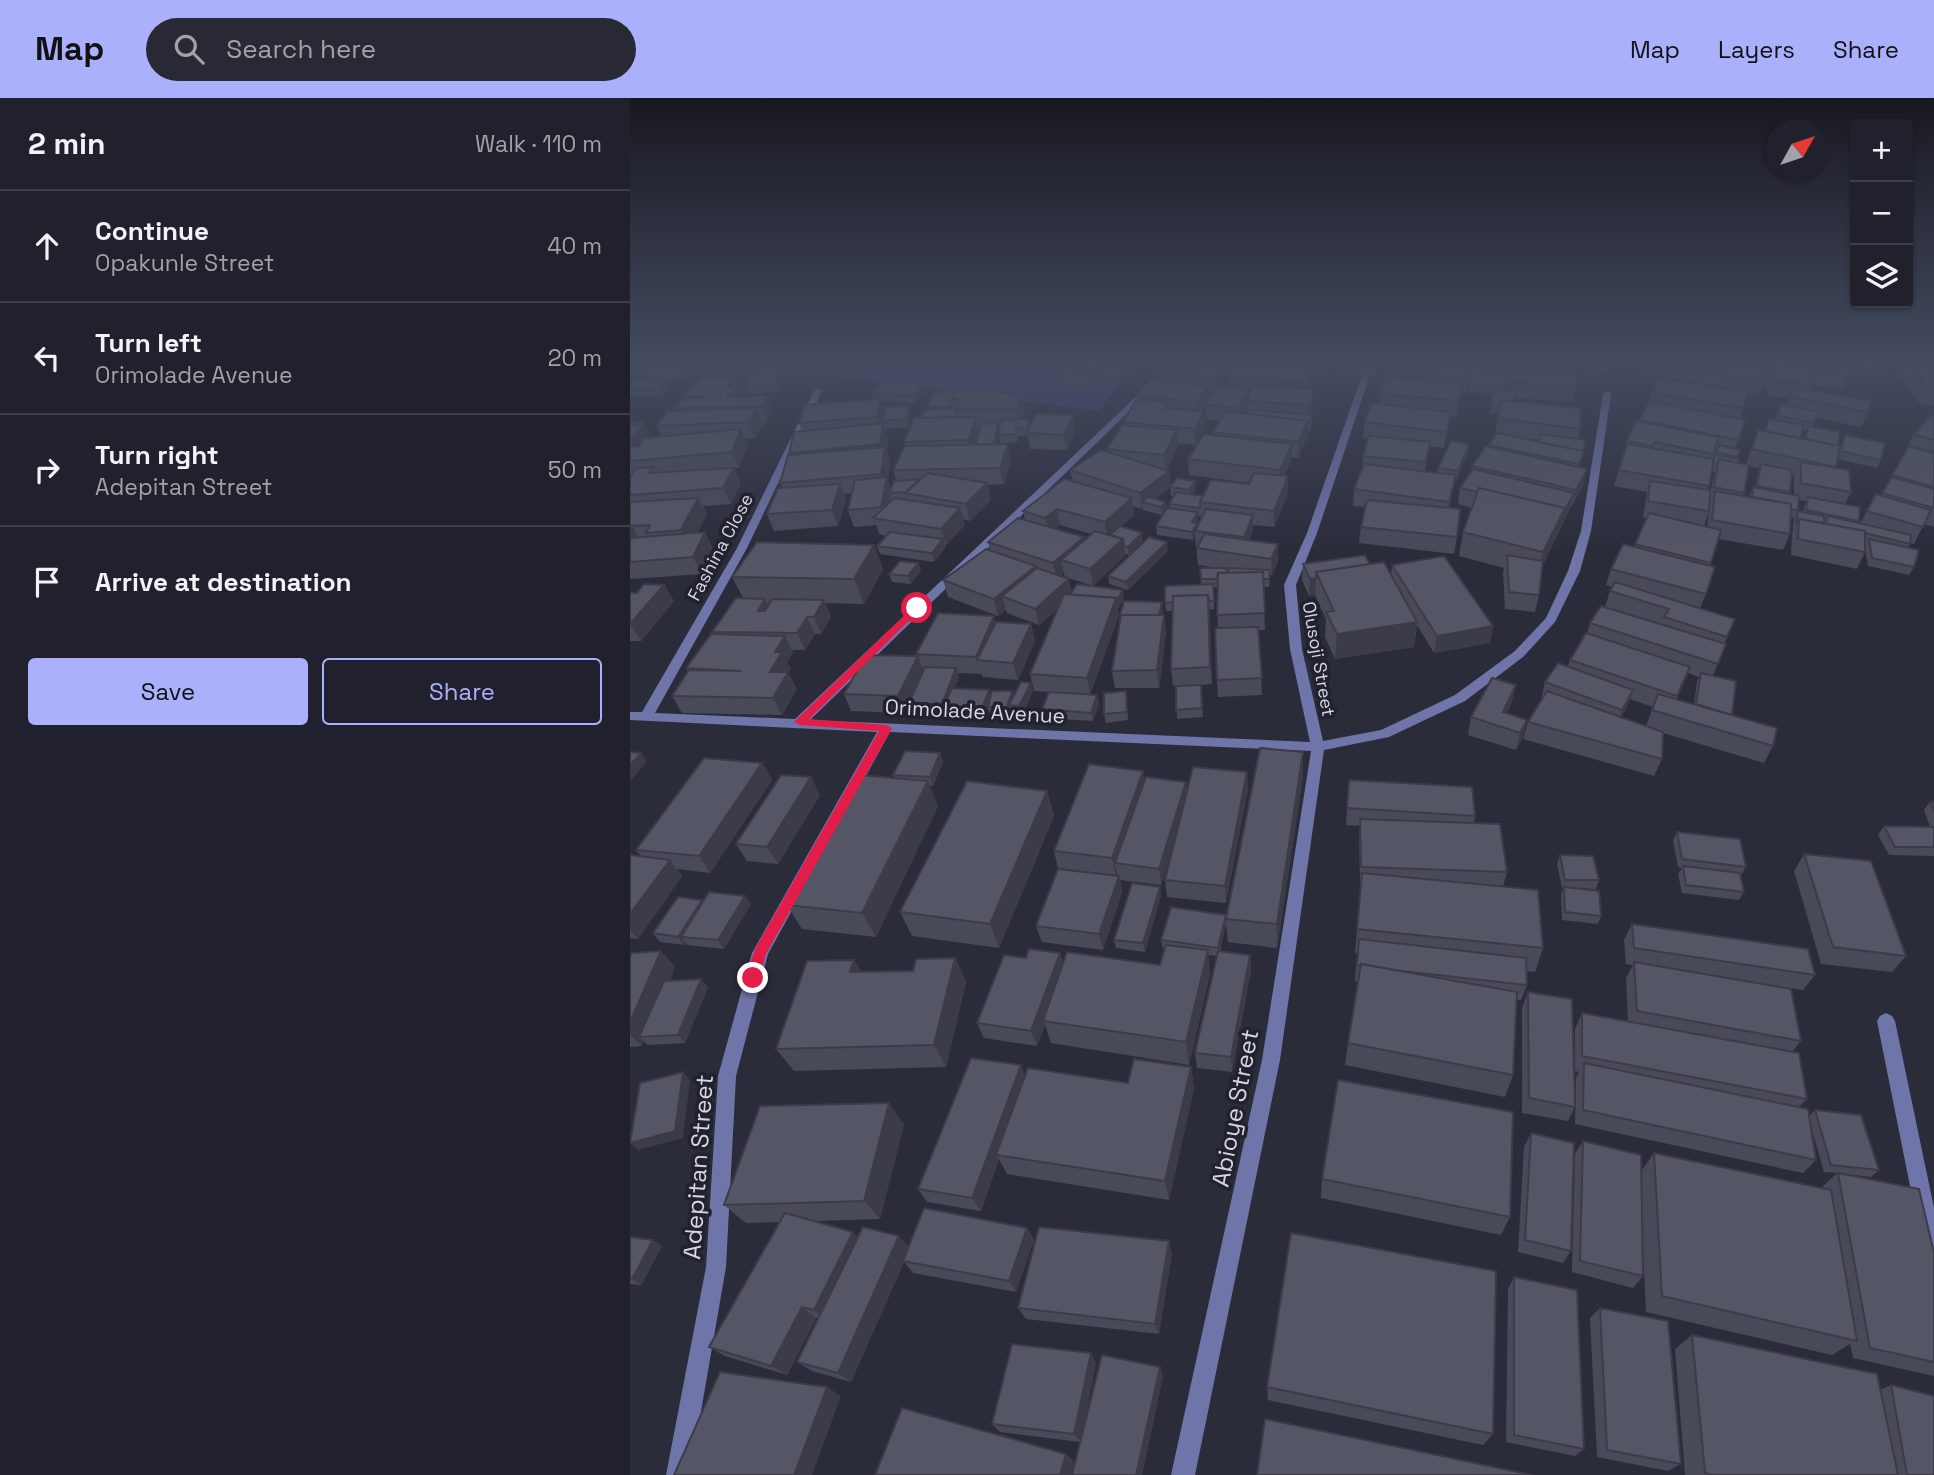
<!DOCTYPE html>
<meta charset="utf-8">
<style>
body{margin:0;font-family:"Space Grotesk",sans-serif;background:#282934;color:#f1f3f6}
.controls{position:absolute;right:21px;top:21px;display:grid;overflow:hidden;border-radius:7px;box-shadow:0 2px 5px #0004}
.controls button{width:63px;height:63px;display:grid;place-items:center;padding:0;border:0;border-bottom:2px solid #3d3e48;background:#20212c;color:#f1f3f6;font:35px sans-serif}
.compass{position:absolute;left:1136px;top:21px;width:63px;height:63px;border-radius:50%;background:#20212c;box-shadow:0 2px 5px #0004;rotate:50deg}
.stop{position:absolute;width:21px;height:21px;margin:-16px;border:5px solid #e11d48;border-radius:50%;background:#fff}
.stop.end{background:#e11d48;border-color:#fff;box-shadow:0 2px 7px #0008}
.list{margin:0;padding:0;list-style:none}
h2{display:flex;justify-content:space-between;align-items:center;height:91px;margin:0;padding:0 28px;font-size:30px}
h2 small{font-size:23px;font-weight:400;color:#a2a3a9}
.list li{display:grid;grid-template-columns:46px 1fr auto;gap:21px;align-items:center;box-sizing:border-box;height:112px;padding:0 28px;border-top:2px solid #3d3e48}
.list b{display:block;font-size:26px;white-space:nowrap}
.list p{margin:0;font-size:23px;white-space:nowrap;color:#a2a3a9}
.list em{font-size:23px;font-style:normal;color:#a2a3a9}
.actions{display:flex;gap:14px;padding:21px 28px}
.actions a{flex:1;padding:16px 0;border:2px solid #aab0fc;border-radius:7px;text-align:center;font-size:24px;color:#aab0fc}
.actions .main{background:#aab0fc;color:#111}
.icon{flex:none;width:38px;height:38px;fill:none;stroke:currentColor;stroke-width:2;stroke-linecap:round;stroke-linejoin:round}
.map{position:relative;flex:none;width:1304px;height:1377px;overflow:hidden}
header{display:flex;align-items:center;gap:42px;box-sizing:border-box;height:98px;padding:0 35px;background:#aab0fc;color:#111}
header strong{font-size:33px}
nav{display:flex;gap:38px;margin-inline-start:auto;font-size:24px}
.search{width:490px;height:63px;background:#282934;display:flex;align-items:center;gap:18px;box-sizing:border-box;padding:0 24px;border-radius:38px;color:#a2a3a9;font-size:26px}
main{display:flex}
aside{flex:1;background:#20212c}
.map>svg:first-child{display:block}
</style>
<header>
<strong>Map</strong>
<div class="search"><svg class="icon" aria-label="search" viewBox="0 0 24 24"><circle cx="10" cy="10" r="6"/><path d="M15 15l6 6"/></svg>Search here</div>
<nav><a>Map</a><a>Layers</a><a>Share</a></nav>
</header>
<main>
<aside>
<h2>2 min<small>Walk · 110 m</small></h2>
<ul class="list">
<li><svg class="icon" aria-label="ahead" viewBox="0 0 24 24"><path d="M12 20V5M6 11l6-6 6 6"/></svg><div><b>Continue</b><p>Opakunle Street</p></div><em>40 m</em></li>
<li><svg class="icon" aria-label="left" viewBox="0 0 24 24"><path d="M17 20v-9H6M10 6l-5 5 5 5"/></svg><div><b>Turn left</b><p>Orimolade Avenue</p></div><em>20 m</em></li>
<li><svg class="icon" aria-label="right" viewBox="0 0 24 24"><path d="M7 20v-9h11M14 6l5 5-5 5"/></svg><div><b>Turn right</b><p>Adepitan Street</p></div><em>50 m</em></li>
<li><svg class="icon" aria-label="arrive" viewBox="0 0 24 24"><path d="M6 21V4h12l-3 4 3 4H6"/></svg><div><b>Arrive at destination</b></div></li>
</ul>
<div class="actions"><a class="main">Save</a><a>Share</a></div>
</aside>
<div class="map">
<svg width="1304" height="1377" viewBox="0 0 1304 1377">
<rect width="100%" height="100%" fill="#2b2c3a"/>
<path fill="#3c3e6f" d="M 129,262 L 512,262 L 468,313 L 126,268 Z"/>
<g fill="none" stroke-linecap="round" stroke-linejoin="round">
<g fill="#7075a9" fill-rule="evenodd">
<path d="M 735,277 L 739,280 L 687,435 L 666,487 L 672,551 L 693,643 L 751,632 L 825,597 L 885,553 L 916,520 L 938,473 L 951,433 L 973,296 L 977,293 L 981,296 L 961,433 L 950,473 L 925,524 L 893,559 L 835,603 L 759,639 L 694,652 L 650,962 L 565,1377 L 541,1377 L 632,962 L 681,653 L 260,634 L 138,856 L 106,978 L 96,1169 L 60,1377 L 36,1377 L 76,1169 L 88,978 L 122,855 L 247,634 L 0,622 L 0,614 L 12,614 L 107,450 L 184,293 L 188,290 L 192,293 L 117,450 L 25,615 L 165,621 L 512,293 L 515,294 L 515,298 L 180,622 L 680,644 L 660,551 L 654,487 L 677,435 L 731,280 Z"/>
<path d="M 1256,915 L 1262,918 L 1265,923 L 1304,1110 L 1304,1168 L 1297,1165 L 1294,1158 L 1247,923 L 1250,918 Z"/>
</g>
</g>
<g fill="#484a58" fill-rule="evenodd">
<path d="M 0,262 L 120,262 L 123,267 L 119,281 L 153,268 L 155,276 L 147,294 L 118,296 L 115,289 L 116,287 L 109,288 L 112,294 L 109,298 L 109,299 L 144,313 L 137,323 L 133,324 L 134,325 L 125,340 L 115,340 L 118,347 L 109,370 L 104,370 L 111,386 L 101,406 L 73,408 L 77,416 L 67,435 L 75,434 L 83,451 L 72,476 L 0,481 L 0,325 L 17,331 L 20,339 L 32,338 L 27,328 L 46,313 L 44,310 L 53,300 L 52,298 L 68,282 L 66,277 L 70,265 L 56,282 L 36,282 L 40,290 L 32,299 L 0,299 ZM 14,271 L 20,282 L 2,283 Z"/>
<path d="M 442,262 L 502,262 L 503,268 L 492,284 L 471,282 L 463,292 L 434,289 L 432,274 Z"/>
<path d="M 528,262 L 595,262 L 593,266 L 594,277 L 589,288 L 599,289 L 598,279 L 636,265 L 636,262 L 694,262 L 690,278 L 682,277 L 682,283 L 679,291 L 683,306 L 681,317 L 682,325 L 680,333 L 678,333 L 678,338 L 668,360 L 662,359 L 655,378 L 658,378 L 658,395 L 644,429 L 623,427 L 623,433 L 619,442 L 648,463 L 642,477 L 640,477 L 639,489 L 633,489 L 635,532 L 629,532 L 632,597 L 588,599 L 587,582 L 588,530 L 587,489 L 584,489 L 584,511 L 579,512 L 582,586 L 571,587 L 573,619 L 547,621 L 546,588 L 543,588 L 541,571 L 543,513 L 536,513 L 535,505 L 571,486 L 570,470 L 589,470 L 568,467 L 565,438 L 563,442 L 527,437 L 526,428 L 534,416 L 532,417 L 513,412 L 513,410 L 512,411 L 503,408 L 504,417 L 491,428 L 513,443 L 499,457 L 495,456 L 495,458 L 463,488 L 435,479 L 434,475 L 430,478 L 442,494 L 494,500 L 488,511 L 489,517 L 460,597 L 467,597 L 469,606 L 463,623 L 414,620 L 412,611 L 419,594 L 404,593 L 400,576 L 428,511 L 409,527 L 377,515 L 376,512 L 368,518 L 318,499 L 313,482 L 360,452 L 358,444 L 395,421 L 393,413 L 443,384 L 440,372 L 477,354 L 477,351 L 493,327 L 493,324 L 507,301 L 507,297 L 526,282 L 525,275 L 529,268 ZM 579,293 L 583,293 L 579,301 ZM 576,308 L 577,322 L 590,323 L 583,334 L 584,337 L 558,361 L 559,377 L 620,385 L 619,386 L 573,398 L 562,396 L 566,391 L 540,389 L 541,398 L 543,398 L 539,406 L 540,410 L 537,411 L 536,404 L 525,401 L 541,389 L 539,373 L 536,372 L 549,347 L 549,345 L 566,347 L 575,329 L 574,313 L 572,313 ZM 568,418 L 571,418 L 571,421 L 568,427 ZM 430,427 L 461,436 L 454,442 L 454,439 L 426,431 Z"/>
<path d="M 708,262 L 747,262 L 746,278 L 708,277 Z"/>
<path d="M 766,262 L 815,262 L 814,264 L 819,265 L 819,262 L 856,262 L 856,263 L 844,263 L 844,265 L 852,274 L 857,275 L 861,262 L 894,262 L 892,270 L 881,270 L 896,271 L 897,262 L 935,262 L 933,274 L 946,289 L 943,304 L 884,300 L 884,304 L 950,331 L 948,341 L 950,369 L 953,387 L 942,408 L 941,408 L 913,467 L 909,497 L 905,514 L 875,511 L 873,474 L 874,470 L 829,458 L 833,434 L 842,410 L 828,406 L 830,390 L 841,374 L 842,368 L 859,349 L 866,336 L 865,336 L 868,316 L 860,315 L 862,296 L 838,294 L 840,280 L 838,280 L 836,296 L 830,295 L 826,319 L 821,318 L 814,350 L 799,348 L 795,373 L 808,375 L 808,370 L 839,346 L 838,354 L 827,381 L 825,381 L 819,410 L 827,439 L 824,456 L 729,445 L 731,429 L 736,409 L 723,408 L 724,391 L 732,370 L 733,358 L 738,341 L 733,340 L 734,324 L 750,306 L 751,296 L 763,279 L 767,262 ZM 877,283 L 878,283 L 878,293 L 876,293 ZM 881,338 L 910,342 L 909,344 Z"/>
<path d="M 939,262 L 981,262 L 978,273 L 939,269 Z"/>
<path d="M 985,262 L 1026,262 L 1023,271 L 987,269 Z"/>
<path d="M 1026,262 L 1248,262 L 1253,272 L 1249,279 L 1218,277 L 1212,290 L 1185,288 L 1183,292 L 1238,314 L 1231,329 L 1186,320 L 1183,328 L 1208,348 L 1208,357 L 1215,337 L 1251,362 L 1247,370 L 1207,361 L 1206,370 L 1221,394 L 1215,406 L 1229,423 L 1228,425 L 1230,425 L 1237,413 L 1251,398 L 1258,386 L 1277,352 L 1276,352 L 1284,336 L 1304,316 L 1304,429 L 1294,426 L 1284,446 L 1280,445 L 1278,450 L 1284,469 L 1279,477 L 1238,468 L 1235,452 L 1235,454 L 1227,471 L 1161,457 L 1162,437 L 1164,421 L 1168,413 L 1173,414 L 1176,403 L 1169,402 L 1168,412 L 1165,420 L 1160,420 L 1160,436 L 1153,452 L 1089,441 L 1080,468 L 1076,496 L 1070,510 L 1105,521 L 1094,546 L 1096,546 L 1083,578 L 1102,617 L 1143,648 L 1134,665 L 1033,635 L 1032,661 L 1024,678 L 893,641 L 898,624 L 911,602 L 915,584 L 938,568 L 940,562 L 957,535 L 960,525 L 975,509 L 980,493 L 982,489 L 976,487 L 981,471 L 1004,449 L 1016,420 L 1013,420 L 1017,394 L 984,388 L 997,343 L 1009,323 L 1019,303 L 1025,286 L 1024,282 L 1026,275 L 1030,275 ZM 1134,285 L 1139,298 L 1159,300 L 1157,307 L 1152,306 L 1145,322 L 1139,321 L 1134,333 L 1128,332 L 1116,366 L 1108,365 L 1107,361 L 1110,352 L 1105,351 L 1115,322 L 1110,321 L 1113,310 L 1116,296 L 1130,297 ZM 1173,332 L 1176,332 L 1174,341 L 1171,340 ZM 1118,368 L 1129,370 L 1125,389 L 1123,389 L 1119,399 L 1113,398 ZM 1081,373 L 1085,374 L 1080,395 L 1077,392 ZM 1162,377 L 1165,378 L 1164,380 L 1164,397 L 1159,396 ZM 1079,414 L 1077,429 L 1074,428 ZM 1058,575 L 1069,579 L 1067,584 L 1064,606 L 1047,601 ZM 1000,601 L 1023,609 L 1016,628 L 991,619 Z"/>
<path d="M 1278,262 L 1304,268 L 1304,307 L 1290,306 L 1270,277 Z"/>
<path d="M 296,293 L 286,305 L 251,303 L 254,313 L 281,316 L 278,329 L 255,331 L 258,341 L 257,352 L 260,364 L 258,382 L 261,392 L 266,382 L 263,372 L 275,348 L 274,344 L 298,312 L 297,309 L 304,294 L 373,293 L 374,295 L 382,299 L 392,299 L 395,314 L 392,321 L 399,321 L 401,328 L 443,317 L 445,333 L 437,352 L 400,351 L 397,337 L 388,338 L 387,344 L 370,345 L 369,339 L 367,346 L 381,362 L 374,386 L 357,387 L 361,402 L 340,423 L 333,421 L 335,427 L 316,447 L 315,447 L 315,450 L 304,464 L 250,456 L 247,448 L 256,438 L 249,436 L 246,427 L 224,429 L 218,412 L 222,395 L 214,396 L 216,402 L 208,428 L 144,433 L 137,416 L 152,390 L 150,385 L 160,357 L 172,333 L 169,325 L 244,302 L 242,295 Z"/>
<path d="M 244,447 L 253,471 L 234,506 L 195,505 L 201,519 L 191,536 L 185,536 L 175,552 L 162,552 L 163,555 L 157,564 L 161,571 L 158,575 L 167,591 L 152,617 L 52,615 L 42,598 L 58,573 L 56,570 L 83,536 L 82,534 L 113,500 L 102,479 Z"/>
<path d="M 538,453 L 498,492 L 479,486 L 478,478 Z"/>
<path d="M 288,465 L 291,473 L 281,486 L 262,484 L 259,476 Z"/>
<path d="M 673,466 L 740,466 L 761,477 L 762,467 L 863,528 L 860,545 L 804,555 L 787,527 L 784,549 L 705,561 L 695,539 L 696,521 L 685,497 L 679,498 L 672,482 Z"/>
<path d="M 34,487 L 44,503 L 11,543 L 0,543 L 0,495 L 7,495 Z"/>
<path d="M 533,512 L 532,517 L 534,517 L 536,534 L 529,590 L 485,590 L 482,573 L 490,517 Z"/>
<path d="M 366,524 L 401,526 L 405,543 L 388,582 L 353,579 L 351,575 L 351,576 L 328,575 L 329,579 L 324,591 L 361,598 L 384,598 L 403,593 L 392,617 L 382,616 L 381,613 L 380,617 L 360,618 L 358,610 L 354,618 L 317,616 L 316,612 L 315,614 L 282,614 L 279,606 L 275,615 L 221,613 L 214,596 L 287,558 L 286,556 Z"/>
<path d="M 496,593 L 498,622 L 476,625 L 474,616 Z"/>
<path d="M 882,604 L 877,615 L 893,639 L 886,652 L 838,637 L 841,619 Z"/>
<path d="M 673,654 L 673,679 L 647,850 L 598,844 L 596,826 L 590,853 L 620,857 L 621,873 L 602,974 L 567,970 L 565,955 L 587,858 L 578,857 L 580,876 L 559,967 L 421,945 L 415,927 L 407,948 L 354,940 L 347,925 L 396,860 L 430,855 L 433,866 L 530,867 L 535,851 L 533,851 L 531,842 L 596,819 Z"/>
<path d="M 313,664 L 303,688 L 299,687 L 308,708 L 246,839 L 172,831 L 157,807 L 265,680 L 263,677 Z"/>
<path d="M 132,665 L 142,682 L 80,775 L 47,771 L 52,778 L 8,841 L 0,840 L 0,759 L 11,758 L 6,752 Z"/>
<path d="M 617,674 L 618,691 L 596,805 L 537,799 L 535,782 L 544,746 L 531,787 L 490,782 L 492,795 L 473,852 L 412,844 L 406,828 L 488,778 L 487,774 L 486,777 L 428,770 L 424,753 L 515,683 L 556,684 L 557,693 Z"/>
<path d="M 719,682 L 845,718 L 844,725 L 877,774 L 873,789 L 913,850 L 905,874 L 896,873 L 897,887 L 891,902 L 887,902 L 883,977 L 875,999 L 715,967 L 718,945 L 728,884 L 725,883 L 727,855 L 725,855 L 731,785 L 730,785 L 729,738 L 730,728 L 716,727 Z"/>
<path d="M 417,693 L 424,718 L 369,850 L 282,838 L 270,814 Z"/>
<path d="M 190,697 L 148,766 L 117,763 L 106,746 Z"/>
<path d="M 1300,704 L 1304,704 L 1304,758 L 1259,757 L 1248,737 L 1254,728 L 1300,729 L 1294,712 Z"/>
<path d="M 1047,734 L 1116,769 L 1111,777 L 1114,794 L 1109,802 L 1052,795 L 1048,776 L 1052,770 L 1048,769 L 1043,742 Z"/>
<path d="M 1174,756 L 1276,858 L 1262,874 L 1191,866 L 1164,773 Z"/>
<path d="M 930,757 L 969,782 L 966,791 L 945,790 L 971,818 L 968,826 L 932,822 L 931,797 L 933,790 L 932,790 L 927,766 Z"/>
<path d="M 530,789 L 531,797 L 515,854 L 486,850 L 484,842 Z"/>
<path d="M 115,798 L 121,806 L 94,851 L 57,847 L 56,845 L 54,847 L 30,844 L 23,835 L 73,804 Z"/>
<path d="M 1002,826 L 1185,877 L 1173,892 L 1130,886 L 1171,943 L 1162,954 L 1177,1001 L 1169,1009 L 1179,1018 L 1185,1012 L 1249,1072 L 1241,1079 L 1209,1075 L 1304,1155 L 1304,1278 L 1223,1260 L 1220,1246 L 1202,1257 L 1016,1214 L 1012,1131 L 1013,1178 L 1003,1190 L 942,1174 L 945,1056 L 953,1043 L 1012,1072 L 1024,1055 L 1193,1090 L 1193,1088 L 1207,1075 L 1194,1074 L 1181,1029 L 1186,1062 L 1173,1075 L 945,1026 L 946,980 L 949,974 L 945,973 L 945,931 L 952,915 L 998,924 L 996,880 L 1003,867 L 996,866 L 994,842 Z"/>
<path d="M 0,858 L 45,869 L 40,883 L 78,889 L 55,945 L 17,947 L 14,943 L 12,948 L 0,949 Z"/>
<path d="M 325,860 L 336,884 L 316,969 L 164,973 L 146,951 L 224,862 L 231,874 L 283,873 Z"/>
<path d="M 898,894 L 945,1009 L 938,1023 L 892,1015 L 892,910 Z"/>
<path d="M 391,967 L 395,978 L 498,985 L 561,969 L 564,991 L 539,1102 L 377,1076 L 369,1061 L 351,1113 L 297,1104 L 288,1091 Z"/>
<path d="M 274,1026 L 250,1121 L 185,1123 L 228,1139 L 279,1149 L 397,1130 L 404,1142 L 386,1194 L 283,1175 L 274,1164 L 221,1284 L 182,1273 L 167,1264 L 189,1220 L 186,1220 L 157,1277 L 95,1258 L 79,1249 L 150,1124 L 116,1125 L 94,1107 Z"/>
<path d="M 901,1035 L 941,1153 L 933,1165 L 888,1154 L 894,1049 Z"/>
<path d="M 692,1081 L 880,1119 L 871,1137 L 691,1100 Z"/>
<path d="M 0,1139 L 23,1142 L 32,1148 L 11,1187 L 0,1186 Z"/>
<path d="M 542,1155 L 529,1236 L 396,1221 L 388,1210 Z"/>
<path d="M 884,1179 L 954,1351 L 945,1358 L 876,1344 L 878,1191 Z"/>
<path d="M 970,1210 L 1051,1366 L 1038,1373 L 967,1359 L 960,1220 Z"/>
<path d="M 1062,1237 L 1250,1292 L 1261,1287 L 1304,1377 L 1055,1377 L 1045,1251 Z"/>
<path d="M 466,1264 L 453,1334 L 530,1269 L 533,1278 L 512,1377 L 245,1377 L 436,1356 L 445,1365 L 450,1344 L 370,1334 L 362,1326 Z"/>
<path d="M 637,1289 L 863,1336 L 853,1347 L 638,1302 Z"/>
</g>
<g fill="#3b3c47">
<path d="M 0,262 L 22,262 L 13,268 L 14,271 L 0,285 Z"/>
<path d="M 54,262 L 73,262 L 56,282 L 50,267 Z"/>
<path d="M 114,262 L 120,262 L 123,267 L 117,287 L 109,288 L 112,294 L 109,298 L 112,305 L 103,309 L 72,292 L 66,277 Z"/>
<path d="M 495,262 L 502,262 L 503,268 L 492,284 L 490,269 Z"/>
<path d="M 589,262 L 595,262 L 593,266 L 594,277 L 587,294 L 586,279 Z"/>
<path d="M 691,262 L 694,262 L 690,278 Z"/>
<path d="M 469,267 L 471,282 L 463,292 L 461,277 Z"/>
<path d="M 153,268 L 155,276 L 147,294 L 144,287 Z"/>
<path d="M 682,268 L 682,283 L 677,300 L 677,285 Z"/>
<path d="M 36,282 L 40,290 L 32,299 L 28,291 Z"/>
<path d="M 294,286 L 296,293 L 286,305 L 284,298 Z"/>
<path d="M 578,288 L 579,303 L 568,320 L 567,305 Z"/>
<path d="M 619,291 L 619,303 L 617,303 L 618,309 L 609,325 L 608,310 Z"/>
<path d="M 684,291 L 683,306 L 679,322 L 680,307 Z"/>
<path d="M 138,298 L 144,313 L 137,323 L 131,308 Z"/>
<path d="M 392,299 L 395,314 L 390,327 L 387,311 Z"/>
<path d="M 251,301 L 255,316 L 252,323 L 258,341 L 257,352 L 260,364 L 258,382 L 262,395 L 260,395 L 261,398 L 257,422 L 255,422 L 251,409 L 255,389 L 251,376 L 165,371 L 159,355 L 252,334 L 247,319 Z"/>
<path d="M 279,308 L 281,316 L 278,329 L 276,321 Z"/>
<path d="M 127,310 L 134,325 L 125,340 L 118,324 Z"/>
<path d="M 574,313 L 575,329 L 566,347 L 565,331 Z"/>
<path d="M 821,314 L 819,329 L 814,350 L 816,334 Z"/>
<path d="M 443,317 L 445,333 L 437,352 L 434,337 Z"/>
<path d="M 346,319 L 350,335 L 342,358 L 338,342 Z"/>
<path d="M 678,323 L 678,338 L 668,360 L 668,344 Z"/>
<path d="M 13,324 L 22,343 L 0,363 L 0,340 Z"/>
<path d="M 368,325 L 370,333 L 366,355 L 364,347 Z"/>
<path d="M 111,331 L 118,347 L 109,370 L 102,354 Z"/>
<path d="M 547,332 L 549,347 L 536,372 L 534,357 Z"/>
<path d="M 800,344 L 798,359 L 794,380 L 796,364 Z"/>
<path d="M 378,346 L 381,362 L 374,386 L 370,370 Z"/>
<path d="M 662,346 L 662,361 L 650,388 L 650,372 Z"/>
<path d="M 839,346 L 838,354 L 827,381 L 828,373 Z"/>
<path d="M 954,353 L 950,369 L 945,382 L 949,366 Z"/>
<path d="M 103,370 L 111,386 L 101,406 L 93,390 Z"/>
<path d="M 957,371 L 953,387 L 942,408 L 946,392 Z"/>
<path d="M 539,373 L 541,389 L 519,406 L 512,404 L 513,410 L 512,411 L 510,395 Z"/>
<path d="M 826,377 L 823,393 L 817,420 L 819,404 Z"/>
<path d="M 658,378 L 658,395 L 644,429 L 644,413 Z"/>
<path d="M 565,383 L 566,391 L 560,400 L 559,392 Z"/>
<path d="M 357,385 L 361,402 L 340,423 L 336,406 Z"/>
<path d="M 210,386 L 216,402 L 208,428 L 202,412 Z"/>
<path d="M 944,395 L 940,411 L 907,479 L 913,454 L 935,410 Z"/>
<path d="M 68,400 L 77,416 L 60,449 L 51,432 Z"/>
<path d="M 502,400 L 504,417 L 477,441 L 475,424 Z"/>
<path d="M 536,404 L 537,413 L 532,417 L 531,409 Z"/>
<path d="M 330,410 L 335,427 L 316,447 L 311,431 Z"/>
<path d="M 427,411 L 430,427 L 419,436 L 415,420 Z"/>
<path d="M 568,414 L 568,423 L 563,432 L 562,424 Z"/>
<path d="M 623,417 L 623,433 L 614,455 L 614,439 Z"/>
<path d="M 568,425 L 568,433 L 565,433 L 565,438 L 563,442 L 562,434 Z"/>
<path d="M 2,428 L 11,445 L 0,441 L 0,431 Z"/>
<path d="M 75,434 L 83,451 L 72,476 L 63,459 Z"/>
<path d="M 512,435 L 513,443 L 499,457 L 498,449 Z"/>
<path d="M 454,439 L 456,455 L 431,462 L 434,475 L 427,481 L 423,465 Z"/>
<path d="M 313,441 L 315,450 L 304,464 L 302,455 Z"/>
<path d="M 493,441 L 495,458 L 463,488 L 460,471 Z"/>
<path d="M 537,444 L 538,453 L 498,492 L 496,484 Z"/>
<path d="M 648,446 L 648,463 L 642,477 L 641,461 Z"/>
<path d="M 244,447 L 253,471 L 234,506 L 224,481 Z"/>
<path d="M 288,465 L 291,473 L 281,486 L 278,478 Z"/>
<path d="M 406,468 L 410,485 L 372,498 L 376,512 L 368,518 L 364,501 Z"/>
<path d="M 686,480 L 685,497 L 679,498 L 680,481 Z"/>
<path d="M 439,481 L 443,498 L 409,527 L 405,511 Z"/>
<path d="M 34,487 L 44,503 L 11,543 L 0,526 Z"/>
<path d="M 493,492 L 494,500 L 488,511 L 489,517 L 460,597 L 457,580 L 486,500 Z"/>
<path d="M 578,497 L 580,514 L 582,586 L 580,569 Z"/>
<path d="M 135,501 L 143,518 L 128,513 Z"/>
<path d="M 194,502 L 201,519 L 191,536 L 184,519 Z"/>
<path d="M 532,504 L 533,512 L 529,527 L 528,518 Z"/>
<path d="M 534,517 L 536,534 L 529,590 L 527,572 Z"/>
<path d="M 364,518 L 369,535 L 347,562 L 351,576 L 346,559 Z"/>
<path d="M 177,519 L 185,536 L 175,552 L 167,535 Z"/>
<path d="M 787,524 L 784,549 L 705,561 L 707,536 Z"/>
<path d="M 401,526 L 405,543 L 388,582 L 383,565 Z"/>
<path d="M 863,528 L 860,545 L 804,555 L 807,538 Z"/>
<path d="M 155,538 L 163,555 L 157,564 L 161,571 L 158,575 L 167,591 L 152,617 L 143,600 L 140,574 L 145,554 Z"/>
<path d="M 288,558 L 294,575 L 275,615 L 268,598 Z"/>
<path d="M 326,570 L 329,579 L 317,608 L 314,608 L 316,612 L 315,614 L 312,606 Z"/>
<path d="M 401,585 L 403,593 L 392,617 L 389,608 Z"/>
<path d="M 886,587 L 882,604 L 869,631 L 873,614 Z"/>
<path d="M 359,592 L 362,601 L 354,618 L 352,610 Z"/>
<path d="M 1003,592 L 997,609 L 986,629 L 992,612 Z"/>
<path d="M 382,593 L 384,602 L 379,607 L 381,613 L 380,617 L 377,609 Z"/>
<path d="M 467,597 L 469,606 L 463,623 L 461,615 Z"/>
<path d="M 897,622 L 893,639 L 886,652 L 890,635 Z"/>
<path d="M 673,654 L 673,679 L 647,850 L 647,826 Z"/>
<path d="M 11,655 L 17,664 L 0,683 L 0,667 Z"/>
<path d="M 310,655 L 313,664 L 303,688 L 300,679 Z"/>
<path d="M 132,665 L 142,682 L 80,775 L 69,758 Z"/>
<path d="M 513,673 L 516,690 L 485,765 L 487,774 L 486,777 L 482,760 Z"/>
<path d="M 617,674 L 618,691 L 596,805 L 595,788 Z"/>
<path d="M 181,679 L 190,697 L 148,766 L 137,749 Z"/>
<path d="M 298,683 L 308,708 L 246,839 L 232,815 Z"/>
<path d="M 556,684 L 558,701 L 531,787 L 529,771 Z"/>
<path d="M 417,693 L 424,718 L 369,850 L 360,826 Z"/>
<path d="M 40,762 L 52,778 L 8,841 L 0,832 L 0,816 Z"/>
<path d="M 489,778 L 492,795 L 473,852 L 469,836 Z"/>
<path d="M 530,789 L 531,797 L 515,854 L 513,845 Z"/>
<path d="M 115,798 L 121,806 L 94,851 L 88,842 Z"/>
<path d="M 72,802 L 78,811 L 51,839 L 56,845 L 54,847 L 48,839 Z"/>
<path d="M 596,817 L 596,826 L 589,858 L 588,850 Z"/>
<path d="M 578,852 L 580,876 L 559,967 L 556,944 Z"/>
<path d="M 31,853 L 45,869 L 16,939 L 9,939 L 14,943 L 12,948 L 0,937 L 0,924 Z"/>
<path d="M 430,855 L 435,871 L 413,923 L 415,927 L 407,948 L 401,933 Z"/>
<path d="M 620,857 L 621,873 L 602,974 L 601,959 Z"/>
<path d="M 325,860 L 336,884 L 316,969 L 304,947 Z"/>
<path d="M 224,862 L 238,886 L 220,874 Z"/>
<path d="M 71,881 L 78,889 L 55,945 L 48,937 Z"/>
<path d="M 391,967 L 397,982 L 366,1057 L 369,1061 L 351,1113 L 342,1100 Z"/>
<path d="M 561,969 L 564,991 L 539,1102 L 535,1083 Z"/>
<path d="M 53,974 L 60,982 L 53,1040 L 8,1052 L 0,1045 Z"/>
<path d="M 259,1005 L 274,1026 L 250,1121 L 234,1103 Z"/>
<path d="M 397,1130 L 404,1142 L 386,1194 L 379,1183 Z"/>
<path d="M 223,1134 L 235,1146 L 197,1222 L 184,1212 Z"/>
<path d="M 269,1138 L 280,1150 L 221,1284 L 208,1275 Z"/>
<path d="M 23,1142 L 32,1148 L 11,1187 L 2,1181 Z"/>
<path d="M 539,1143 L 542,1155 L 529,1236 L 525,1226 Z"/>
<path d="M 172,1209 L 186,1220 L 157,1277 L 141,1268 Z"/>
<path d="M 461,1255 L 466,1264 L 451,1344 L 444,1336 Z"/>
<path d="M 530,1269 L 533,1278 L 512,1377 L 506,1377 Z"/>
<path d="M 197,1289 L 211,1298 L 182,1377 L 164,1377 Z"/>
<path d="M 436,1356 L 446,1366 L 443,1377 L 430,1377 Z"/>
</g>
<g fill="#545666" stroke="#3b3c47" stroke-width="2">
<path d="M 18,262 L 54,262 L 50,267 L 13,268 Z"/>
<path d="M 71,262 L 114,262 L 111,272 L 66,277 Z"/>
<path d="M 442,262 L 495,262 L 490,269 L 469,267 L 461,277 L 432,274 Z"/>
<path d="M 532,262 L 593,262 L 586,279 L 525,275 Z"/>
<path d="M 708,262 L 747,262 L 747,263 Z"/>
<path d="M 767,262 L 783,262 L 840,266 L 838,281 L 764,274 Z"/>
<path d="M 783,262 L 815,262 L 814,264 Z"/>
<path d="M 819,262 L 844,262 L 844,265 L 853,266 L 851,274 L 877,277 L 876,289 L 840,286 L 842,273 L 839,272 L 840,266 L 819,265 Z"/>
<path d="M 914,262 L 935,262 L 935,264 Z"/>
<path d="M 1034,262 L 1067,262 L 1068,265 L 1035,262 Z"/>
<path d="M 1068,262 L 1086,262 L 1090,277 L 1072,276 Z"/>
<path d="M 1092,262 L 1129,262 L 1135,282 L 1096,279 Z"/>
<path d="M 1137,262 L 1175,262 L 1185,287 L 1144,283 Z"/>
<path d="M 1180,262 L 1213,262 L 1219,275 L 1184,272 Z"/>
<path d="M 1213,262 L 1248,262 L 1253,272 L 1216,269 Z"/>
<path d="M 1278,262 L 1301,264 L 1304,268 L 1304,291 L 1298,291 Z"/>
<path d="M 606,263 L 682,268 L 677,285 L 598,279 Z"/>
<path d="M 859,266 L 881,268 L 880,275 L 857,273 Z"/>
<path d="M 153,268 L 144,287 L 115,289 L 125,270 Z"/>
<path d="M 880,270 L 945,275 L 946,289 L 880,284 Z"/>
<path d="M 1026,275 L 1064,277 L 1066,284 L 1027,279 Z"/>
<path d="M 756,278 L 832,285 L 829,303 L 751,296 Z"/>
<path d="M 71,279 L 105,279 L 96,290 L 106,290 L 98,299 L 138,298 L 131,308 L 44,310 L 53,300 L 78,299 L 52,298 Z"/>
<path d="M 1028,279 L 1117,294 L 1113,310 L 1022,295 Z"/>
<path d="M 520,281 L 578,288 L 567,305 L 507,297 Z"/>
<path d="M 36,282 L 28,291 L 0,291 L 1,283 Z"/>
<path d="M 253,283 L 294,286 L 284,298 L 242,295 Z"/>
<path d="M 623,287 L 684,291 L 680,307 L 617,303 Z"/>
<path d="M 587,288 L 619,291 L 608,310 L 576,306 Z"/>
<path d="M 1164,289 L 1240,303 L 1238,314 L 1161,299 Z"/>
<path d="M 863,292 L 885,294 L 884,304 L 871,302 L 870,308 L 861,307 Z"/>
<path d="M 326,293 L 373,293 L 372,295 L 382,295 L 380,299 L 392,299 L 387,311 L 327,311 L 331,301 L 321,301 Z"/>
<path d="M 304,294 L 325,294 L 321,301 L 322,304 L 320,309 L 297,309 Z"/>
<path d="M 251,301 L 247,319 L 169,325 L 175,307 Z"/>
<path d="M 507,301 L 538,304 L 535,310 L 574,313 L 565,331 L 493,324 Z"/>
<path d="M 871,302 L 951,310 L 950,331 L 868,320 Z"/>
<path d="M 1019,303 L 1115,322 L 1109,342 L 1010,322 Z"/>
<path d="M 742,305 L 821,314 L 816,334 L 734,324 Z"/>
<path d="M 1152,306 L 1189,314 L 1184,325 L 1147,317 Z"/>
<path d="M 279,308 L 276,321 L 252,323 L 256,309 Z"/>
<path d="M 127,310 L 118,324 L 27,328 L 38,313 Z"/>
<path d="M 327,310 L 326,320 L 291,320 L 294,312 Z"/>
<path d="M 623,312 L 683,317 L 680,325 L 678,325 L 678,323 L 621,316 Z"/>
<path d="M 596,313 L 678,323 L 668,344 L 583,334 Z"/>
<path d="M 406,316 L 443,317 L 434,337 L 397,335 Z"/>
<path d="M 1300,318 L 1304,320 L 1304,342 L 1284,336 Z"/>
<path d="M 346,319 L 338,342 L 274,344 L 284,320 Z"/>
<path d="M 399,321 L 398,329 L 386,330 L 386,336 L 368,337 L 371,322 Z"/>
<path d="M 1139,321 L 1174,327 L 1171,340 L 1135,333 Z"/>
<path d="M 1006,323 L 1089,339 L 1083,356 L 1025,344 L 1023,348 L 997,343 Z"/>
<path d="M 13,324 L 11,327 L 0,327 L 0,325 Z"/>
<path d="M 253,325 L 250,346 L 159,355 L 164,334 Z"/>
<path d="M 368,325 L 364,346 L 346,347 L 351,326 Z"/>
<path d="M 0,327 L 14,327 L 0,340 Z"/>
<path d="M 492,327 L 547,332 L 534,357 L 477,351 Z"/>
<path d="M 1178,328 L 1210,334 L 1208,348 L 1176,341 Z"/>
<path d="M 111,331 L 102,354 L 0,363 L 0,349 L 9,348 L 14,340 Z"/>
<path d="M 1128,332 L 1210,348 L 1206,369 L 1122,351 Z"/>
<path d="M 867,335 L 954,353 L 949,366 L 859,347 Z"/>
<path d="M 574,336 L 662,346 L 650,372 L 558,361 Z"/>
<path d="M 911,336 L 955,342 L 953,353 L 909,344 Z"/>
<path d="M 1215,337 L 1255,345 L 1251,362 L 1211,353 Z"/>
<path d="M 739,338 L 800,344 L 796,364 L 733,358 Z"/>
<path d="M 821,343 L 839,346 L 828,373 L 808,370 Z"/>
<path d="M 378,346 L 370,370 L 263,372 L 275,348 Z"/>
<path d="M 997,346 L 1084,361 L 1079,388 L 989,372 Z"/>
<path d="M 1090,347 L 1110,352 L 1107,359 L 1086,354 Z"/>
<path d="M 856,348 L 957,371 L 946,392 L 842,368 Z"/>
<path d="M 1279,348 L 1304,355 L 1304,389 L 1262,377 Z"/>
<path d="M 1279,348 L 1304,354 L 1304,355 Z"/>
<path d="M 255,349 L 251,376 L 150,385 L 158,357 Z"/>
<path d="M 471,352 L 539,373 L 510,395 L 440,372 Z"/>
<path d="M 1085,357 L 1109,361 L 1108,365 L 1089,361 L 1088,366 L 1083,365 Z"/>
<path d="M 1089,361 L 1119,367 L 1114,395 L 1084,389 Z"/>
<path d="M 1171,364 L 1219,372 L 1221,394 L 1171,385 Z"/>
<path d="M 734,366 L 826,377 L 819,404 L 724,391 Z"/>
<path d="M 1131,366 L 1162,372 L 1160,394 L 1127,388 Z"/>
<path d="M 23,369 L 19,375 L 103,370 L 93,390 L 0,397 L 0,380 L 6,370 Z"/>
<path d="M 843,371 L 944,395 L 934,414 L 935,410 L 849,390 L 848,394 L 830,390 Z"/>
<path d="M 298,375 L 357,385 L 336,406 L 275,395 Z"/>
<path d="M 624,375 L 658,378 L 644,413 L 570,404 L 581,382 L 619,386 Z"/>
<path d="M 257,379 L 251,409 L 218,412 L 225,382 Z"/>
<path d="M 1262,379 L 1304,391 L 1304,410 L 1252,395 Z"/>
<path d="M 547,380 L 565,383 L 559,392 L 540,389 Z"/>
<path d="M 290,381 L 276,394 L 260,395 L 264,383 Z"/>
<path d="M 434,381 L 502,400 L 475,424 L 427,411 L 415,420 L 393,413 Z"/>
<path d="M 1020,383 L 1080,392 L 1079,413 L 1018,403 Z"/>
<path d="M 210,386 L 202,412 L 137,416 L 148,390 Z"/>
<path d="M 1123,389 L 1169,398 L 1168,412 L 1161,411 L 1161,406 L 1122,399 Z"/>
<path d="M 849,390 L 935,410 L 913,454 L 833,434 Z"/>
<path d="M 1085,393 L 1161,406 L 1160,436 L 1082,422 Z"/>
<path d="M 546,394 L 573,398 L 570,404 L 570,410 L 539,406 Z"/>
<path d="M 1246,396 L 1301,412 L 1293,429 L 1237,413 Z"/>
<path d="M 518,399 L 536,404 L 531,409 L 512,404 Z"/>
<path d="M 1178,399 L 1230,409 L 1229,423 L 1176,412 Z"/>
<path d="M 68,400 L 51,432 L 16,435 L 20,427 L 2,428 L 0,431 L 0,404 Z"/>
<path d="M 264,400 L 330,410 L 311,431 L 243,420 Z"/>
<path d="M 737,402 L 830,411 L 827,439 L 731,429 Z"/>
<path d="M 537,410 L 568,414 L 562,424 L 568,425 L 562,434 L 526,428 Z"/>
<path d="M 576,411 L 623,417 L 614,439 L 565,433 Z"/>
<path d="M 1168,413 L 1194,418 L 1194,425 L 1169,421 L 1166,427 Z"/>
<path d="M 1019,415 L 1091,432 L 1081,465 L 1005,446 Z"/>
<path d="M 1198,418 L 1281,437 L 1280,446 L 1235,435 L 1235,433 L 1196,426 Z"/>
<path d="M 388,420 L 454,439 L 423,465 L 358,444 Z"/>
<path d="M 1169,421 L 1235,433 L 1235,454 L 1168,441 Z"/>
<path d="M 490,428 L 512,435 L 498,449 L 494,448 L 493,441 L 480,437 Z"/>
<path d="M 465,433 L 493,441 L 460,471 L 431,462 Z"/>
<path d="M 75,434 L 63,459 L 0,464 L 0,440 Z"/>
<path d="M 260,434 L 313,441 L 302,455 L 247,448 Z"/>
<path d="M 574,436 L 648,446 L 641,461 L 567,450 Z"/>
<path d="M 519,439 L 537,444 L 496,484 L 478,478 Z"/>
<path d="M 1239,441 L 1289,452 L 1284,469 L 1242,460 Z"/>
<path d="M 127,444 L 244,447 L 224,481 L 102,479 Z"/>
<path d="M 993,446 L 1085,469 L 1076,496 L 981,471 Z"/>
<path d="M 356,451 L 406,468 L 364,501 L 313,482 Z"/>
<path d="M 735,457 L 740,466 L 686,474 L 686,480 L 680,481 L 673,466 Z"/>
<path d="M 877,457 L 913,463 L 909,497 L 879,494 Z"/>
<path d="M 814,458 L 863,528 L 807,538 L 762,467 Z"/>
<path d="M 270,463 L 288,465 L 278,478 L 259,476 Z"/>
<path d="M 754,464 L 787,524 L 707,536 L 696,514 L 704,513 L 686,474 Z"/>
<path d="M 407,470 L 439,481 L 405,511 L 372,498 Z"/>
<path d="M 570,470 L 596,470 L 596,475 L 588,475 L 587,481 L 571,481 Z"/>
<path d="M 599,470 L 640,472 L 639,481 L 633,481 L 633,474 L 598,475 Z"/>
<path d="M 633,474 L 635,515 L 587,517 L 588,475 Z"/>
<path d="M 985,484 L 1105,521 L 1097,539 L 1034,519 L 1039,511 L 980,493 Z"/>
<path d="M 14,486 L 34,487 L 0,526 L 0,495 L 7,495 Z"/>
<path d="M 447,486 L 493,492 L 487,502 L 486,500 L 440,497 Z"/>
<path d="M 583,486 L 584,503 L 579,503 L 578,497 L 543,498 L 543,504 L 535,505 L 535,488 Z"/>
<path d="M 434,496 L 486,500 L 457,580 L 400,576 Z"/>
<path d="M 578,497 L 580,569 L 541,571 L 543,498 Z"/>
<path d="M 106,500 L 135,501 L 128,513 L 135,513 L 142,501 L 194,502 L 184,519 L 177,519 L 167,535 L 82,534 Z"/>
<path d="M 494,503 L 532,504 L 529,517 L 490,517 Z"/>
<path d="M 971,508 L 1096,546 L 1088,566 L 960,525 Z"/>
<path d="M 308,515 L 364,518 L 346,559 L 286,556 Z"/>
<path d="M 491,517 L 534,517 L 527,572 L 482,573 Z"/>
<path d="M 366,524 L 401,526 L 383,565 L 347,562 Z"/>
<path d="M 628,529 L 632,580 L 587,582 L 585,530 Z"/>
<path d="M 956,535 L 1060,569 L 1047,598 L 940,562 Z"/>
<path d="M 81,536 L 155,538 L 145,554 L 152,554 L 140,574 L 158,574 L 143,600 L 42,598 L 59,572 L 111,573 L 56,570 Z"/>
<path d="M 236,557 L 288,558 L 268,598 L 214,596 Z"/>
<path d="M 928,565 L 1003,592 L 992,612 L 915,584 Z"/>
<path d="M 295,569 L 326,570 L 312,606 L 279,605 Z"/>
<path d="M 1071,575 L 1106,583 L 1102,617 L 1066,606 Z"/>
<path d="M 862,580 L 886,587 L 873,614 L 897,622 L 890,635 L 841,619 Z"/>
<path d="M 391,584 L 401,585 L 389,608 L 379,607 Z"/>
<path d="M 571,587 L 572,610 L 546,612 L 546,588 Z"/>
<path d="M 322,590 L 359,592 L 352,610 L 314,608 Z"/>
<path d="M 362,593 L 382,593 L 377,609 L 358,609 Z"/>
<path d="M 496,593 L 497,614 L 474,616 L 474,595 Z"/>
<path d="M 917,593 L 1033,634 L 1032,661 L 898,624 Z"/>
<path d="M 419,594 L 467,597 L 461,615 L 412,611 Z"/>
<path d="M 1028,596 L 1147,630 L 1143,648 L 1022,612 Z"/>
<path d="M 630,650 L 673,654 L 647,826 L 596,821 Z"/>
<path d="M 275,653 L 310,655 L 300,679 L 263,677 Z"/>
<path d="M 0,654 L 11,655 L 0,667 Z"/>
<path d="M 74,660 L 132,665 L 69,758 L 6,752 Z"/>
<path d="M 459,666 L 513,673 L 482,760 L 424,753 Z"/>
<path d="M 563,669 L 617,674 L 595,788 L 535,782 Z"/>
<path d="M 151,677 L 181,679 L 137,749 L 106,746 Z"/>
<path d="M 230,677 L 298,683 L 232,815 L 157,807 Z"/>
<path d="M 516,679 L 556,684 L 529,771 L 485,765 Z"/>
<path d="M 719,682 L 842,689 L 845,718 L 717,710 Z"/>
<path d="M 337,683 L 417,693 L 360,826 L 270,814 Z"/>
<path d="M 1300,704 L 1304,704 L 1304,713 Z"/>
<path d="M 730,721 L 870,726 L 877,774 L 731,769 Z"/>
<path d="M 1254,728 L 1304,729 L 1304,749 L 1265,749 Z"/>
<path d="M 1047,734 L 1110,741 L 1116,769 L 1052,761 Z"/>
<path d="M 1174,756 L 1241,763 L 1276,858 L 1203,849 Z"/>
<path d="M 1,757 L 40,762 L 0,816 L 0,759 Z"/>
<path d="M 930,757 L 963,758 L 969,782 L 935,782 Z"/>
<path d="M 1053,768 L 1110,775 L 1114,794 L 1056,787 Z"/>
<path d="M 428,771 L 489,778 L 469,836 L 406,828 Z"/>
<path d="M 732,775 L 908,792 L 913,850 L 727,831 Z"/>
<path d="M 502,785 L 530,789 L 513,845 L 484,842 Z"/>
<path d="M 934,789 L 969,793 L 971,818 L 935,814 Z"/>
<path d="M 79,794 L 115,798 L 88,842 L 51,839 Z"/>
<path d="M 48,799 L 72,802 L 48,839 L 23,835 Z"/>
<path d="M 541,809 L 596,817 L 588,850 L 531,842 Z"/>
<path d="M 1002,826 L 1178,851 L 1185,877 L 1004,850 Z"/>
<path d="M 729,841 L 896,860 L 897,887 L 763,872 L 731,866 L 731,868 L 727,867 Z"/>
<path d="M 536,847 L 578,852 L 556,944 L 413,923 L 437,854 L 530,867 Z"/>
<path d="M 399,851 L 430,855 L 401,933 L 347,925 L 374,857 L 396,860 Z"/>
<path d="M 31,853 L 0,924 L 0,858 L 2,855 Z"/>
<path d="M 588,853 L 620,857 L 601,959 L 565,955 Z"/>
<path d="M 325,860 L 304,947 L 146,951 L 177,863 L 224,862 L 220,874 L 283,873 L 286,861 Z"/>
<path d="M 1004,864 L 1161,891 L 1171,943 L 1007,913 Z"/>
<path d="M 731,866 L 887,894 L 883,977 L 718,945 Z"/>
<path d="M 71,881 L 48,937 L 9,939 L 34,883 Z"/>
<path d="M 898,894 L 942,901 L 945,1009 L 899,1000 Z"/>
<path d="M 952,915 L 1169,955 L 1177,1001 L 952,958 Z"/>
<path d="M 341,960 L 391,967 L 342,1100 L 288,1091 Z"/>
<path d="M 504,961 L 561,969 L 535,1083 L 366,1057 L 398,970 L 498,985 Z"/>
<path d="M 954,965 L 1178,1011 L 1186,1062 L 953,1012 Z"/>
<path d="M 53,974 L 45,1033 L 0,1045 L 10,985 Z"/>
<path d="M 708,982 L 883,1014 L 880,1119 L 692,1081 Z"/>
<path d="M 259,1005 L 234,1103 L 94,1107 L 130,1008 Z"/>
<path d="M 1185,1012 L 1231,1017 L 1249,1072 L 1201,1067 Z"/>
<path d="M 901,1035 L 944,1045 L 941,1153 L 895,1142 Z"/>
<path d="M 953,1043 L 1011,1057 L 1013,1178 L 950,1163 Z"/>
<path d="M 1024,1055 L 1201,1092 L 1227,1243 L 1032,1198 Z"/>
<path d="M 1208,1075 L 1289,1091 L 1304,1155 L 1304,1264 L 1240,1250 Z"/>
<path d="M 294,1110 L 397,1130 L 379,1183 L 273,1163 Z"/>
<path d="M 155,1115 L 223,1134 L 184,1212 L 172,1209 L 141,1268 L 79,1249 Z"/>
<path d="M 233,1129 L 269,1138 L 208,1275 L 167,1264 Z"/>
<path d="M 409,1129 L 539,1143 L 525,1226 L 388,1210 Z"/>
<path d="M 661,1135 L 866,1173 L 863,1336 L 637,1289 Z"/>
<path d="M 0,1139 L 23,1142 L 2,1181 L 0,1181 Z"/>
<path d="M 884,1179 L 947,1192 L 954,1351 L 884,1337 Z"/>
<path d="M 970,1210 L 1038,1223 L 1051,1366 L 977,1352 Z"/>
<path d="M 1062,1237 L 1247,1276 L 1268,1377 L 1083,1377 L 1075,1375 Z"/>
<path d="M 382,1246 L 461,1255 L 444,1336 L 362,1326 Z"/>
<path d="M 472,1257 L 530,1269 L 506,1377 L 442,1377 Z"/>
<path d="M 90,1274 L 197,1289 L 164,1377 L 44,1377 Z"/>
<path d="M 1261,1287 L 1304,1298 L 1304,1377 L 1277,1377 Z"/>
<path d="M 272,1310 L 436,1356 L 430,1377 L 245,1377 Z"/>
<path d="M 635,1321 L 902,1377 L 627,1377 Z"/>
</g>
<linearGradient id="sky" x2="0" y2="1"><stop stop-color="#181820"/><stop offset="0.58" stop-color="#444b60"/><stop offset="1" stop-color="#444b60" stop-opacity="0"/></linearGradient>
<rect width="1304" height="454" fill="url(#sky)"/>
<path fill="#e11d48" d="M 284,508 L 292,510 L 179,621 L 256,627 L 262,630 L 136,856 L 128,884 L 118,884 L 116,880 L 125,851 L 249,633 L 170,627 L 164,624 Z"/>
<g text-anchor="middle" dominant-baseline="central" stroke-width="7" stroke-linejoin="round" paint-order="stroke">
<g font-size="18" fill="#d5d6df" stroke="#212230">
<text transform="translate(90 449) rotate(-62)">Fashina Close</text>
<text transform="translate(689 561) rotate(80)">Olusoji Street</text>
</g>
<g font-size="21" fill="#d5d6df" stroke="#212230">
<text transform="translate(345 613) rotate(3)">Orimolade Avenue</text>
</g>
<g font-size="24" fill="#d5d6df" stroke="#212230">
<text transform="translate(605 1010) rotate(-79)">Abioye Street</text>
<text transform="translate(68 1069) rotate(-86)">Adepitan Street</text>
</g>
</g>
</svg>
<div class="controls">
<button>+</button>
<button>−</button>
<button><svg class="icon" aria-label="layers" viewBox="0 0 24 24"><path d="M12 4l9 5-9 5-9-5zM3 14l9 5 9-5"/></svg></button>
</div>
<svg class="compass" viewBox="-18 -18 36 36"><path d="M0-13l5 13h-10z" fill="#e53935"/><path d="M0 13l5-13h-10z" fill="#a2a3a9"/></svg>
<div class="stop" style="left:287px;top:510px"></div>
<div class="stop end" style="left:123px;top:880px"></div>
</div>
</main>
